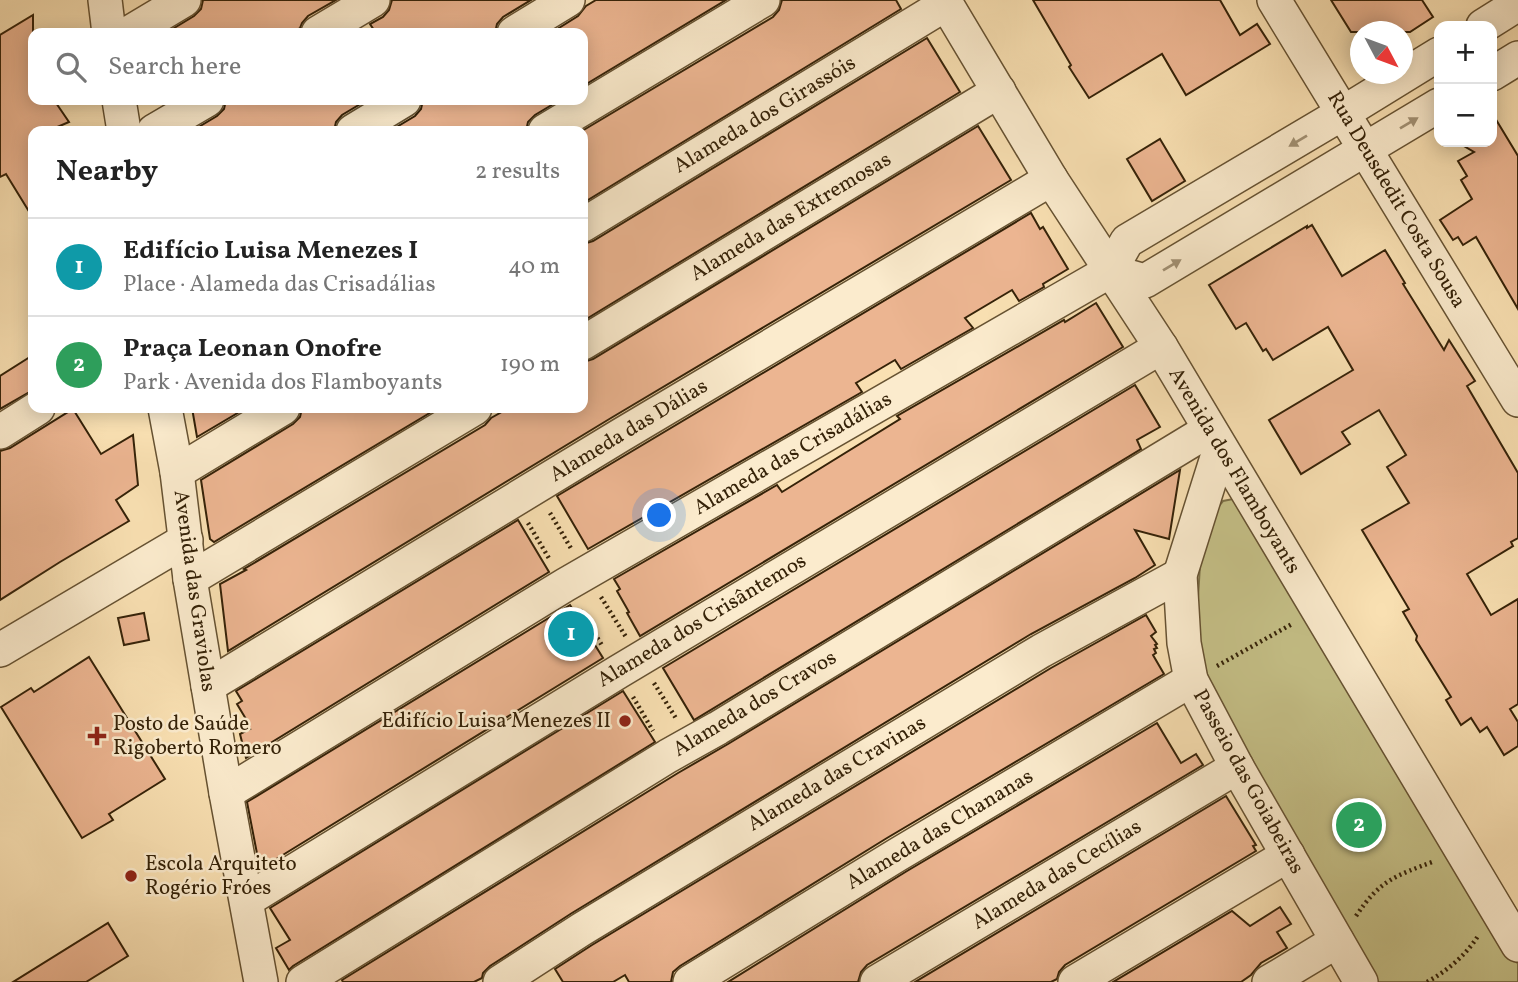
<!DOCTYPE html>
<meta charset="utf-8">
<style>
body{margin:0;font-family:Vollkorn,serif;background:#f6f6f6;color:#222}
.controls{position:absolute;right:21px;top:21px;display:grid;overflow:hidden;border-radius:14px;box-shadow:0 4px 18px #0003}
.controls button{width:63px;height:63px;display:grid;place-items:center;padding:0;border:0;border-bottom:2px solid #e0e0e0;background:#fff;color:#222;font:35px sans-serif}
.compass{position:absolute;left:1350px;top:21px;width:63px;height:63px;border-radius:50%;background:#fff;box-shadow:0 4px 18px #0003;rotate:131deg}
.you{position:absolute;left:660px;top:516px;width:24px;height:24px;margin:-18px;border:5px solid #fff;border-radius:50%;background:#1a73e8;box-shadow:0 0 0 10px #1a73e833}
.badge{display:grid;place-items:center;width:46px;height:46px;border-radius:50%;background:#0b8043;color:#fff;font-size:23px;font-weight:700}
.pin{position:absolute;translate:-50% -50%;border:4px solid #fff;box-shadow:0 2px 7px #0006}
.list{margin:0;padding:0;list-style:none}
h2{display:flex;justify-content:space-between;align-items:center;height:91px;margin:0;padding:0 28px;font-size:30px}
h2 small{font-size:23px;font-weight:400;color:#767676}
.list li{display:grid;grid-template-columns:46px 1fr auto;gap:21px;align-items:center;box-sizing:border-box;height:98px;padding:0 28px;border-top:2px solid #e0e0e0}
.list b{display:block;font-size:26px;white-space:nowrap}
.list p{margin:0;font-size:23px;white-space:nowrap;color:#767676}
.list em{font-size:23px;font-style:normal;color:#767676}
.icon{flex:none;width:38px;height:38px;fill:none;stroke:currentColor;stroke-width:2;stroke-linecap:round;stroke-linejoin:round}
.map{position:relative;flex:none;width:1518px;height:982px;overflow:hidden}
.search{position:absolute;background:#fff;box-shadow:0 4px 18px #0003;left:28px;top:28px;width:560px;height:77px;display:flex;align-items:center;gap:18px;box-sizing:border-box;padding:0 24px;border-radius:14px;color:#767676;font-size:26px}
.panel{position:absolute;background:#fff;box-shadow:0 4px 18px #0003;left:28px;top:126px;width:560px;height:287px;border-radius:14px}
.map>svg:first-child{display:block}
</style>
<div class="map">
<svg width="1518" height="982" viewBox="0 0 1518 982">
<rect width="100%" height="100%" fill="#f9e0b2"/>
<filter id="stains"><feTurbulence type="fractalNoise" baseFrequency=".00286" numOctaves="4"/><feColorMatrix values="0 0 0 0 .2 0 0 0 0 .09 0 0 0 0 .02 0 0 0 .5 -.17"/></filter>
<radialGradient id="worn" r=".72"><stop offset=".6" stop-color="#630" stop-opacity="0"/><stop offset="1" stop-color="#630" stop-opacity=".3"/></radialGradient>
<path fill="#c5c087" stroke="#7d7148" stroke-width="2" d="M 1233,499 L 1250,522 L 1518,964 L 1518,982 L 1374,982 L 1205,686 L 1195,647 L 1200,565 L 1218,507 L 1223,501 Z"/>
<g fill="#ecb591" stroke="#352208" stroke-width="2">
<path d="M 203,0 L 336,0 L 308,16 L 302,23 L 300,28 L 291,33 L 166,33 L 194,16 L 201,9 Z"/>
<path d="M 392,0 L 531,0 L 503,17 L 497,24 L 495,33 L 376,33 L 370,24 L 383,17 L 389,10 Z"/>
<path d="M 596,0 L 726,0 L 583,86 L 583,33 L 551,33 L 578,16 L 586,6 Z"/>
<path d="M 782,0 L 896,0 L 901,9 L 583,203 L 582,131 L 773,17 L 779,10 Z"/>
<path d="M 1033,0 L 1220,0 L 1240,35 L 1257,24 L 1270,44 L 1186,95 L 1162,54 L 1089,98 L 1069,67 L 1071,65 Z"/>
<path d="M 1331,0 L 1422,0 L 1433,17 L 1410,32 L 1351,32 Z"/>
<path d="M 33,15 L 33,100 L 54,100 L 69,122 L 48,131 L 33,131 L 33,218 L 6,174 L 0,177 L 0,35 Z"/>
<path d="M 927,38 L 960,92 L 583,321 L 583,244 L 593,241 Z"/>
<path d="M 226,100 L 367,100 L 342,115 L 336,122 L 334,131 L 192,131 L 217,116 L 224,109 Z"/>
<path d="M 423,100 L 560,100 L 535,115 L 528,122 L 526,131 L 390,131 L 415,116 L 421,109 Z"/>
<path d="M 1492,113 L 1518,156 L 1518,309 L 1476,237 L 1463,245 L 1458,237 L 1453,240 L 1440,220 L 1472,199 L 1461,180 L 1467,176 L 1458,161 L 1474,152 L 1457,142 L 1492,142 Z"/>
<path d="M 978,126 L 1011,180 L 611,418 L 228,651 L 220,584 L 246,570 L 244,569 L 485,425 L 491,418 L 509,408 L 583,408 L 583,362 L 593,359 Z"/>
<path d="M 1160,139 L 1185,181 L 1152,201 L 1127,159 Z"/>
<path d="M 1031,213 L 1040,229 L 1043,227 L 1068,269 L 1043,284 L 1044,287 L 1019,301 L 1012,290 L 965,318 L 973,328 L 901,369 L 895,360 L 856,383 L 862,392 L 588,549 L 557,496 Z"/>
<path d="M 1312,225 L 1342,276 L 1385,250 L 1405,283 L 1403,284 L 1444,350 L 1449,340 L 1475,381 L 1467,386 L 1518,473 L 1518,538 L 1511,542 L 1513,546 L 1467,574 L 1491,615 L 1518,599 L 1518,704 L 1510,709 L 1518,722 L 1518,746 L 1504,755 L 1487,727 L 1480,732 L 1471,718 L 1461,725 L 1446,700 L 1451,697 L 1416,640 L 1417,636 L 1403,612 L 1409,609 L 1362,530 L 1409,503 L 1387,467 L 1406,455 L 1379,410 L 1342,432 L 1350,444 L 1301,474 L 1269,420 L 1353,370 L 1328,327 L 1273,360 L 1266,349 L 1263,351 L 1246,323 L 1236,329 L 1209,285 L 1307,226 L 1307,228 Z"/>
<path d="M 1096,303 L 1123,347 L 640,636 L 627,613 L 629,612 L 617,591 L 620,589 L 614,579 L 777,485 L 782,492 L 900,419 L 897,416 L 1064,320 L 1065,322 Z"/>
<path d="M 33,355 L 33,390 L 0,409 L 0,376 Z"/>
<path d="M 1135,385 L 1160,427 L 1137,440 L 1141,449 L 694,720 L 663,668 Z"/>
<path d="M 192,408 L 246,408 L 197,437 Z"/>
<path d="M 302,408 L 438,408 L 214,542 L 210,539 L 201,480 L 293,424 L 300,417 Z"/>
<path d="M 73,409 L 101,454 L 133,435 L 138,485 L 116,500 L 129,521 L 60,562 L 0,600 L 0,451 L 10,448 Z"/>
<path d="M 1180,470 L 1169,539 L 1135,530 L 1155,565 L 1135,578 L 1031,634 L 572,913 L 490,966 L 483,973 L 482,978 L 474,982 L 343,982 L 342,980 L 678,773 L 728,744 Z"/>
<path d="M 518,520 L 549,572 L 246,758 L 240,734 L 250,729 L 247,726 L 249,724 L 237,704 L 242,701 L 236,691 Z"/>
<path d="M 570,605 L 603,658 L 260,869 L 247,802 Z"/>
<path d="M 144,613 L 149,640 L 124,645 L 118,618 Z"/>
<path d="M 1146,615 L 1156,632 L 1151,636 L 1157,644 L 1155,645 L 1157,648 L 1154,649 L 1156,653 L 1153,655 L 1164,674 L 887,838 L 680,966 L 673,972 L 671,982 L 629,982 L 625,975 L 613,982 L 563,982 L 555,969 L 592,945 L 1051,668 Z"/>
<path d="M 89,657 L 165,779 L 109,814 L 113,820 L 82,838 L 1,707 L 31,688 L 34,692 Z"/>
<path d="M 623,691 L 655,742 L 293,966 L 289,970 L 276,948 L 290,940 L 270,908 Z"/>
<path d="M 1157,723 L 1181,763 L 1196,754 L 1203,765 L 867,965 L 861,972 L 858,982 L 728,982 L 907,871 Z"/>
<path d="M 1226,796 L 1256,845 L 1253,846 L 1256,851 L 1065,965 L 1059,972 L 1057,979 L 1051,982 L 915,982 Z"/>
<path d="M 1280,907 L 1291,924 L 1277,932 L 1287,948 L 1261,963 L 1251,975 L 1241,982 L 1113,982 L 1232,911 L 1250,926 Z"/>
<path d="M 108,923 L 128,956 L 86,982 L 13,982 Z"/>
</g>
<g fill="none" stroke-linecap="round" stroke-linejoin="round">
<defs>
<g id="minor">
<path d="M 105,0 L 109,33"/>
<path d="M 944,0 L 1051,179 L 1161,347 L 1518,945"/>
<path d="M 1274,0 L 1518,400"/>
<path d="M 1483,26 L 1518,4"/>
<path d="M 129,33 L 184,0"/>
<path d="M 318,33 L 373,0"/>
<path d="M 514,33 L 568,0"/>
<path d="M 1492,74 L 1518,58"/>
<path d="M 119,100 L 124,131"/>
<path d="M 154,131 L 207,100"/>
<path d="M 353,131 L 404,100"/>
<path d="M 545,131 L 763,0"/>
<path d="M 583,225 L 946,4"/>
<path d="M 1110,271 L 1145,281 L 1439,105"/>
<path d="M 583,343 L 999,91"/>
<path d="M 165,408 L 177,472 L 190,579 L 226,793 L 261,982"/>
<path d="M 0,432 L 38,408"/>
<path d="M 1220,448 L 1180,575 L 1184,643 L 1191,680 L 1237,767 L 1361,982"/>
<path d="M 177,472 L 283,408"/>
<path d="M 190,579 L 475,408"/>
<path d="M 0,650 L 186,540"/>
<path d="M 208,686 L 621,435 L 1051,179"/>
<path d="M 226,793 L 565,585 L 1110,271 L 1127,241 L 1343,113 L 1439,54"/>
<path d="M 247,900 L 618,672 L 1161,347"/>
<path d="M 303,982 L 668,756 L 718,728 L 1209,430"/>
<path d="M 500,982 L 582,929 L 1041,651 L 1180,575"/>
<path d="M 690,982 L 897,855 L 1191,680"/>
<path d="M 877,982 L 1237,767"/>
<path d="M 1075,982 L 1288,855"/>
<path d="M 1269,982 L 1337,941"/>
</g>
</defs>
<use href="#minor" stroke="#665232" stroke-width="36"/>
<g stroke="#352208" stroke-width="4.5" stroke-dasharray="2 3.5" stroke-linecap="butt">
<path d="M 550,513 L 572,550"/>
<path d="M 528,523 L 550,560"/>
<path d="M 601,597 L 626,637"/>
<path d="M 580,610 L 603,647"/>
<path d="M 1217,666 L 1292,624"/>
<path d="M 654,683 L 677,720"/>
<path d="M 633,697 L 653,731"/>
<path d="M 1356,916 C 1380,880 1395,876 1435,861"/>
<path d="M 1427,982 C 1447,971 1466,955 1478,936"/>
</g>
<use href="#minor" stroke="#fbebcd" stroke-width="33"/>
</g>
<defs><path id="oneway-solid" d="M-6-.8H1V-3.2L6.5 0L1 3.2V.8H-6Z" transform="scale(1.75)"/></defs>
<g fill="#a29174">
<use href="#oneway-solid" transform="translate(1409 123) rotate(-31)"/>
<use href="#oneway-solid" transform="translate(1298 141) rotate(149)"/>
<use href="#oneway-solid" transform="translate(1172 265) rotate(-31)"/>
</g>
<g fill="#8f2418" stroke="#fbebcd" stroke-width="2.5">
<circle cx="625" cy="721" r="7"/>
<path d="M93.5 725.5h7v7h7v7h-7v7h-7v-7h-7v-7h7z"/>
<circle cx="131" cy="876" r="7"/>
</g>
<g text-anchor="middle" dominant-baseline="central" stroke-width="5" stroke-linejoin="round" paint-order="stroke">
<g font-size="21" fill="#352208" stroke="#fbebcd">
<text transform="translate(765 115) rotate(-31)">Alameda dos Girassóis</text>
<text transform="translate(1396 200) rotate(59)">Rua Deusdedit Costa Sousa</text>
<text transform="translate(791 217) rotate(-31)">Alameda das Extremosas</text>
<text transform="translate(629 431) rotate(-31)">Alameda das Dálias</text>
<text transform="translate(793 454) rotate(-30)">Alameda das Crisadálias</text>
<text transform="translate(1234 471) rotate(59)">Avenida dos Flamboyants</text>
<text transform="translate(194 591) rotate(82)">Avenida das Graviolas</text>
<text transform="translate(702 621) rotate(-31)">Alameda dos Crisântemos</text>
<text transform="translate(755 704) rotate(-31)">Alameda dos Cravos</text>
<text transform="translate(837 774) rotate(-31)">Alameda das Cravinas</text>
<text transform="translate(1248 782) rotate(61)">Passeio das Goiabeiras</text>
<text transform="translate(940 830) rotate(-31)">Alameda das Chananas</text>
<text transform="translate(1057 875) rotate(-31)">Alameda das Cecílias</text>
</g>
<g font-size="21" fill="#352208" stroke="#fbebcd" text-anchor="start">
<text x="611" y="721" text-anchor="end">Edifício Luisa Menezes II</text>
<text x="113" y="724">Posto de Saúde<tspan x="113" dy="24">Rigoberto Romero</tspan></text>
<text x="145" y="864">Escola Arquiteto<tspan x="145" dy="24">Rogério Fróes</tspan></text>
</g>
</g>
<rect width="100%" height="100%" filter="url(#stains)"/>
<rect width="100%" height="100%" fill="url(#worn)"/>
</svg>
<div class="controls">
<button>+</button>
<button>−</button>
</div>
<svg class="compass" viewBox="-18 -18 36 36"><path d="M0-13l5 13h-10z" fill="#e53935"/><path d="M0 13l5-13h-10z" fill="#767676"/></svg>
<div class="you"></div>
<div class="pin badge" style="left:571px;top:634px;background:#0f9aa8">1</div>
<div class="pin badge" style="left:1359px;top:825px;background:#2e9e5b">2</div>
<div class="search"><svg class="icon" aria-label="search" viewBox="0 0 24 24"><circle cx="10" cy="10" r="6"/><path d="M15 15l6 6"/></svg>Search here</div>
<section class="panel">
<h2>Nearby<small>2 results</small></h2>
<ul class="list">
<li><span class="badge" style="background:#0f9aa8">1</span><div><b>Edifício Luisa Menezes I</b><p>Place · Alameda das Crisadálias</p></div><em>40 m</em></li>
<li><span class="badge" style="background:#2e9e5b">2</span><div><b>Praça Leonan Onofre</b><p>Park · Avenida dos Flamboyants</p></div><em>190 m</em></li>
</ul>
</section>
</div>
